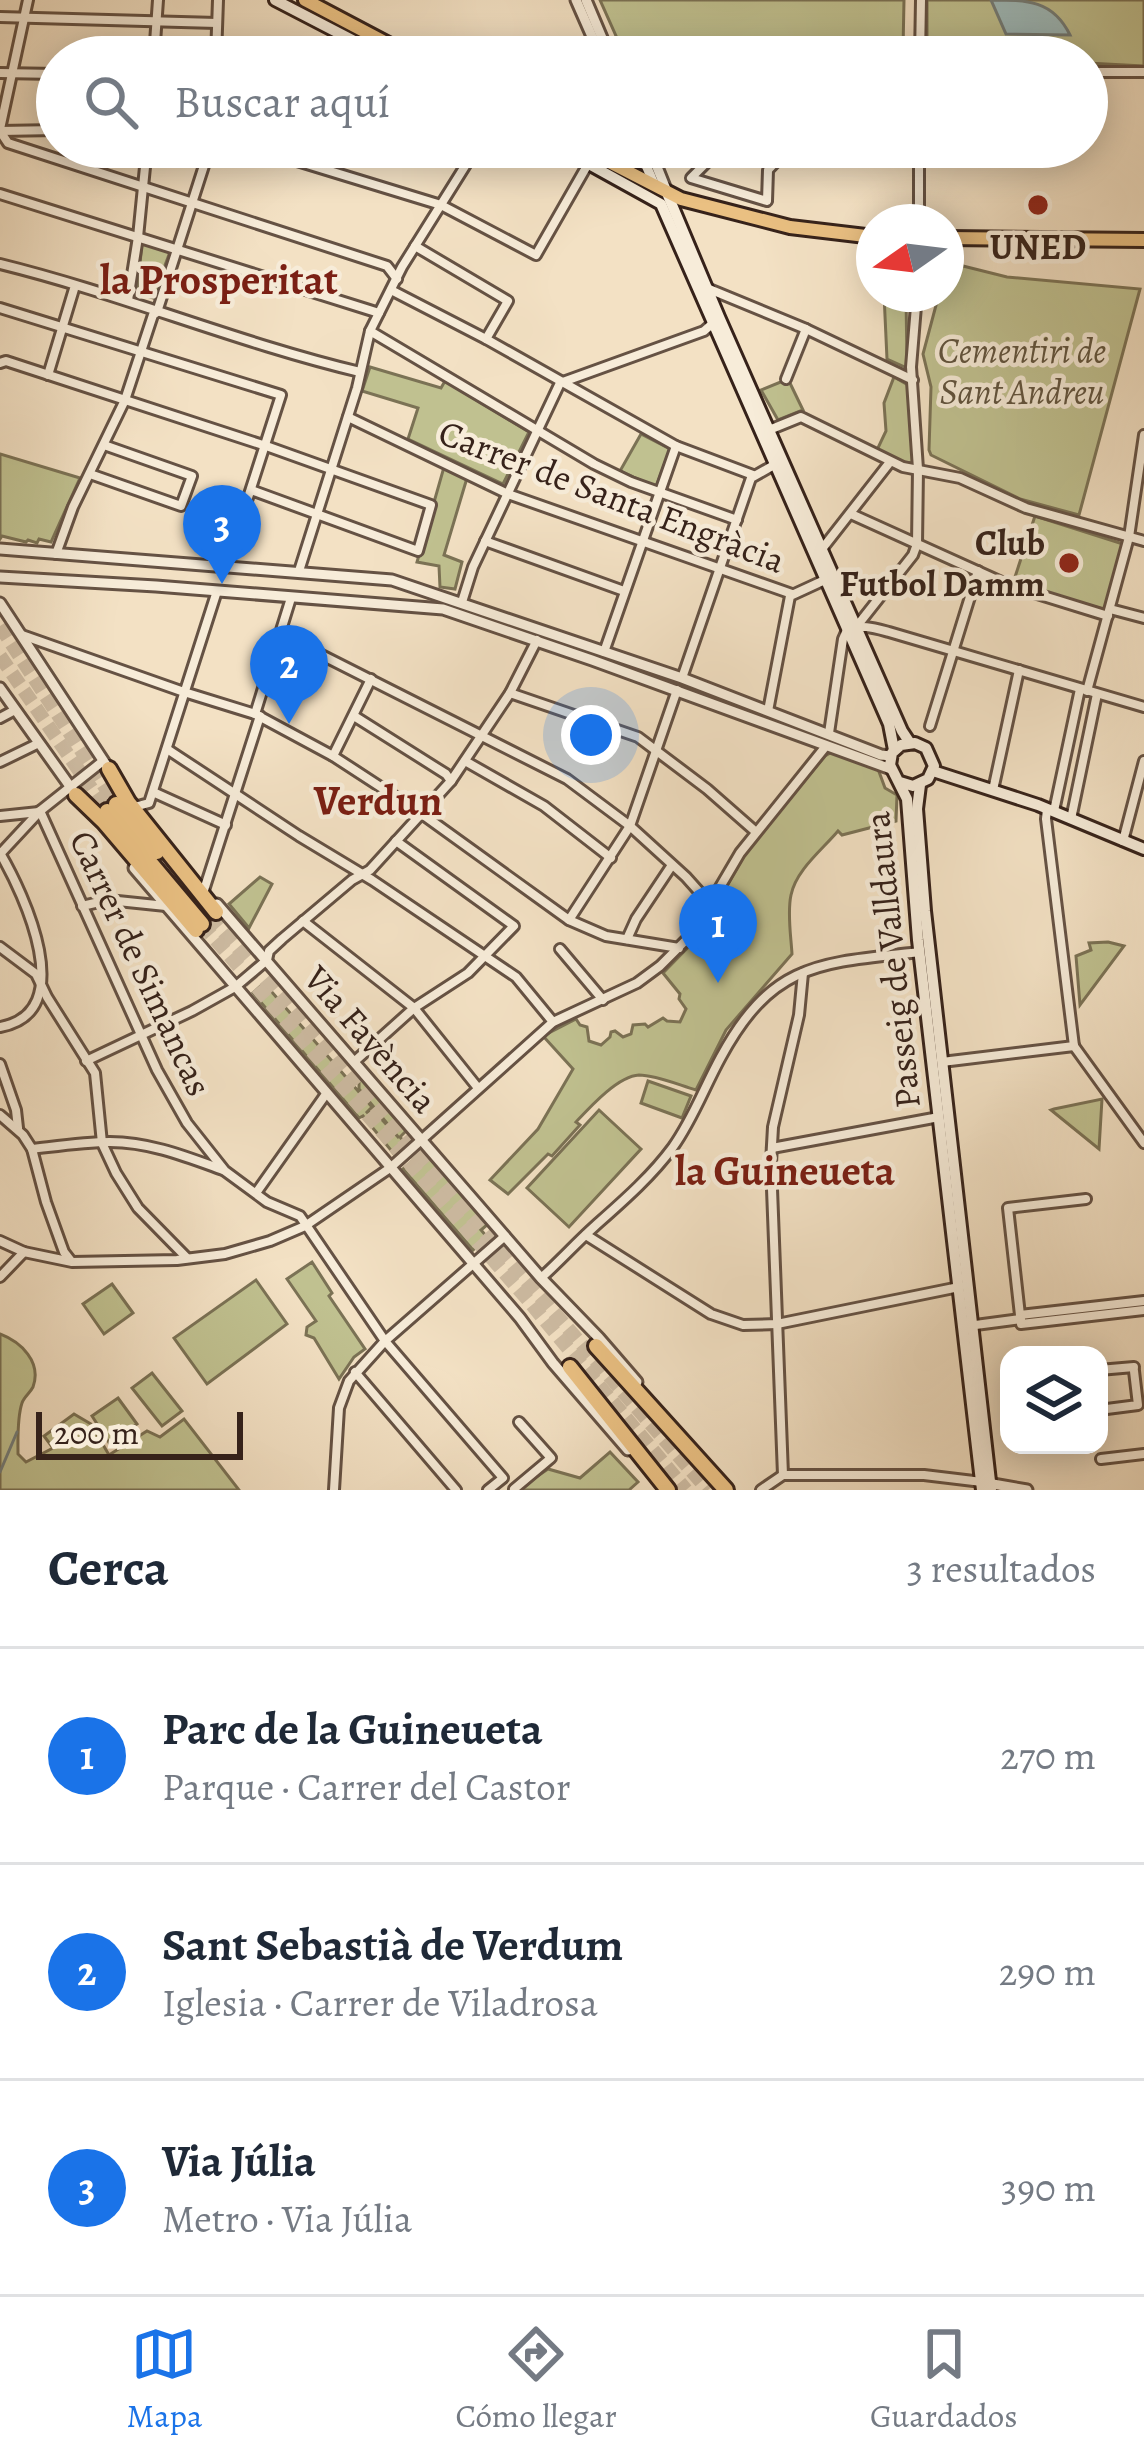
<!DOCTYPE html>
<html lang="es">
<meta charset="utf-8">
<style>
body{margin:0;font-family:Alegreya,serif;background:#f2f2f3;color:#1f2937}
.controls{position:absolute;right:36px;bottom:36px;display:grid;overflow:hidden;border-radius:24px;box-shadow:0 6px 30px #0003}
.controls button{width:108px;height:108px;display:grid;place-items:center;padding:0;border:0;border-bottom:3px solid #e0e1e3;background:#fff;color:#1f2937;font:60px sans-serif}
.compass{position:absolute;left:856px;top:204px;width:108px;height:108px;border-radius:50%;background:#fff;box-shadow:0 6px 30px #0003;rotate:256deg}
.scale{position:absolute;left:36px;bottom:30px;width:207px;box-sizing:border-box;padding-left:12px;border:6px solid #36221a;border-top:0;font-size:33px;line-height:42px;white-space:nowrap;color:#36221a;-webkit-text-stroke:9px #f7ecd9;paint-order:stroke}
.you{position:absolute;left:591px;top:735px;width:42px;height:42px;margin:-30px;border:9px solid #fff;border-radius:50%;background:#1a73e8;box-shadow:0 0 0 18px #1a73e833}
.badge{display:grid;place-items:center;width:78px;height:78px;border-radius:50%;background:#1a73e8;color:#fff;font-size:39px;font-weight:700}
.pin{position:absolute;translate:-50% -99px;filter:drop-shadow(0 3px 6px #0008)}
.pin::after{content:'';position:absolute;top:63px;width:42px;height:36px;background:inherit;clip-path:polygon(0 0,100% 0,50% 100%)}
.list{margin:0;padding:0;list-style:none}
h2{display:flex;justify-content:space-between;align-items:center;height:156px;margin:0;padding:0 48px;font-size:51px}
h2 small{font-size:39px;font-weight:400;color:#747a83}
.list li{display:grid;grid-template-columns:78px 1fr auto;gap:36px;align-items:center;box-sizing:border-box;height:216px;padding:0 48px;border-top:3px solid #e0e1e3}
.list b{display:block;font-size:45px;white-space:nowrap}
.list p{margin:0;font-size:39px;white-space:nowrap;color:#747a83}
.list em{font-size:39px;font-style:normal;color:#747a83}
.icon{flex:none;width:66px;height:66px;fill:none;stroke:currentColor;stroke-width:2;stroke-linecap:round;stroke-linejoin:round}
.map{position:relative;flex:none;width:1144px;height:1490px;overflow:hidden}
.search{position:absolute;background:#fff;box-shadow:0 6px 30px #0003;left:36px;right:36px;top:36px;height:132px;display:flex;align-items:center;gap:30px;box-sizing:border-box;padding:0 42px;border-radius:66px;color:#747a83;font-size:45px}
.sheet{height:804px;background:#fff}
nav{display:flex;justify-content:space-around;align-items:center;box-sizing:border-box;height:168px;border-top:3px solid #e0e1e3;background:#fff;font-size:33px;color:#747a83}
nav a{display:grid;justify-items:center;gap:6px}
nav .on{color:#1a73e8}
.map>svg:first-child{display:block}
</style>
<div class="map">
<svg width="1144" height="1490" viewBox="0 0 1144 1490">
<rect width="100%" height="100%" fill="#f3e1c4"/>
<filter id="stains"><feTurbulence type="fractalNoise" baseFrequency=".00167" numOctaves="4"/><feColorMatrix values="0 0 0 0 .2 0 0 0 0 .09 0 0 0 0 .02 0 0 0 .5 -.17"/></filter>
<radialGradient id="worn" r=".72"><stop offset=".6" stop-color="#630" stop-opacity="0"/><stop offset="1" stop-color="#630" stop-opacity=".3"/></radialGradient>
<g fill="#c0c190" stroke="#7b7255" stroke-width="3">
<path d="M 600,0 L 904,0 L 903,50 L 625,56 Z"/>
<path d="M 927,0 L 1144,0 L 1144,66 L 1087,63 L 1087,57 L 927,57 Z"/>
<path d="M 142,243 L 170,252 L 164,268 L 168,270 L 156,299 L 137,293 Z"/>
<path d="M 947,262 L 1007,277 L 1140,289 L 1079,515 L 1020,499 L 931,455 L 929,450 L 931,387 L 923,354 L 939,294 L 946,294 Z"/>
<path d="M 884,294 L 906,294 L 907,368 L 887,359 Z"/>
<path d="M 370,367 L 441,388 L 445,381 L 529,432 L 503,484 L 408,439 L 418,408 L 362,391 Z"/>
<path d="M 894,377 L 908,385 L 913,463 L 894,461 L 876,452 L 886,431 L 884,403 Z"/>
<path d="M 788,379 L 803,410 L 778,420 L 761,390 Z"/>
<path d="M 641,434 L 670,449 L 656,487 L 620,471 Z"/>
<path d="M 0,454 L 80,478 L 51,542 L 39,539 L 37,543 L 28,540 L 26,542 L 2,536 L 0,539 Z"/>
<path d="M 444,467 L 467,478 L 444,555 L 462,562 L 455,589 L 440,587 L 439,566 L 417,562 Z"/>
<path d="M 1035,516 L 1123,544 L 1106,610 L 1013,583 Z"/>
<path d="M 832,752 L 878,769 L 885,788 L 897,795 L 896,821 L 842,835 L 838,831 C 822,850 796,870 791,895 C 787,913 791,936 792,954 L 726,1030 L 696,1090 C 679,1085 656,1075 639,1075 C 618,1076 590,1107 576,1122 L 580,1125 L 552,1156 L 548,1154 L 508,1194 L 490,1180 L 538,1129 L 573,1069 L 543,1036 L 576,1019 L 580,1025 L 587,1027 L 589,1041 L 601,1045 L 610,1037 L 611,1032 L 615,1031 L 623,1037 L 631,1034 L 633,1025 L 645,1024 L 648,1027 L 663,1018 L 667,1021 L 680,1022 L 686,1009 L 679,999 L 680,994 L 663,973 L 699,936 L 747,850 L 825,756 Z"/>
<path d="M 260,877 L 272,884 L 249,928 L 229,904 Z"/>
<path d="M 1108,942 L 1124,946 L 1080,1005 L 1076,956 L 1091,950 L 1089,943 Z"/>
<path d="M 264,983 L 372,1107 L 366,1113 L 372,1109 L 399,1138 L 359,1089 L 359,1081 L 362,1078 L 407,1130 L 400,1137 L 406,1144 L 394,1154 L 363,1116 L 359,1118 L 253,993 Z"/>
<path d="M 648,1081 L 691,1096 L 682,1118 L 641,1103 Z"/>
<path d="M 1102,1099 L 1099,1149 L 1051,1110 L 1054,1109 Z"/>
<path d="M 599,1110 L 641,1149 L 569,1227 L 527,1188 Z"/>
<path d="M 417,1157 L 423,1164 L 431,1157 L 488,1224 L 481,1230 L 487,1237 L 473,1250 L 403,1169 Z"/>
<path d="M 312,1262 L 332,1293 L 329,1296 L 365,1349 L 354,1357 L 339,1379 L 314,1338 L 306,1335 L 307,1327 L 316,1321 L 287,1279 Z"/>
<path d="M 256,1280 L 287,1324 L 207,1384 L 174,1338 Z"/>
<path d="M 112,1284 L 133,1313 L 104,1334 L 83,1304 Z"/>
<path d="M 0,1334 C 21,1342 42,1362 33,1387 C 30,1393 24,1397 22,1403 C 17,1418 18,1438 18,1454 L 26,1462 L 53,1448 L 44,1436 L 74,1414 L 91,1424 L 109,1455 L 147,1431 L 160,1437 L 184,1419 L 239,1490 L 0,1490 Z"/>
<path d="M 152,1373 L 182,1411 L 162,1426 L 132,1388 Z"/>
<path d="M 118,1398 L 137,1424 L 110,1444 L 92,1416 Z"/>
<path d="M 610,1452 L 638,1482 L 629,1490 L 517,1490 L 548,1469 L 580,1478 Z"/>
</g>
<path fill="#9ebbbc" stroke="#747e7b" stroke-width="3" d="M 991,0 C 1027,0 1053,0 1070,35 L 1006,34 Z"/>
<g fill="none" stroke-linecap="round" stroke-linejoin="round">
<path stroke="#747e7b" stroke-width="3" d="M 0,1472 L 17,1432"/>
<g stroke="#cdbba2" stroke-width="14" stroke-dasharray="14 7" stroke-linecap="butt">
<path d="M 0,626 L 116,804"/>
<path d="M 0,656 L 107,811"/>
<path d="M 210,916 L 708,1490"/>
<path d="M 202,924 L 528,1300 L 686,1490"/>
</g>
<defs>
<g id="minor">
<path d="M 0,17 L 217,23"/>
<path d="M 154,57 L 158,0"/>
<path d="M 216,57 L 218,0"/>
<path d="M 340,57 L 344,49"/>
<path d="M 920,57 L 921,0"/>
<path d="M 1087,72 L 1144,72"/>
<path d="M 0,73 L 57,74"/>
<path d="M 0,129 L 28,0"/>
<path d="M 0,131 L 8,143 L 387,266 L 397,279"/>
<path d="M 0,131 L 57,130"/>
<path d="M 251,147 L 441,205 L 536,255 L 588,164"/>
<path d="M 722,147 L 691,178 L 767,201 L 768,170 L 790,147"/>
<path d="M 0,194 L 379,313"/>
<path d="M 919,222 L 919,147"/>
<path d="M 415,246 L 508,301 L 486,339"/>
<path d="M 0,264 C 122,294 238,343 360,372"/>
<path d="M 709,289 L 806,329 L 913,380"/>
<path d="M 391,290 L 486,339 L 676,446 L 753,475"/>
<path d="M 128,300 L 138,237 L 147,147"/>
<path d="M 0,308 L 281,395 L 226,566"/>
<path d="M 370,331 L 594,464 L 631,482 L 737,520"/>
<path d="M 0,363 L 6,361 L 269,447 L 431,505 L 418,551 L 251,490"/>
<path d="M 48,375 L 74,289"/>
<path d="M 786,379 L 806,329"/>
<path d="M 348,417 L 508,494 L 792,594"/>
<path d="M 764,428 L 769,430 L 801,417 L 903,467 L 960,478 L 1026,508 L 1144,541"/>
<path d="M 90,474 L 181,506 L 192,476 L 104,445"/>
<path d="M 851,514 L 1008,585 L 1108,616"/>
<path d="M 485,541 L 624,591"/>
<path d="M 822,549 L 890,462"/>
<path d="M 56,554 L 73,507 L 125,400 L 153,315 L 157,312 L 210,147"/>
<path d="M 299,571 L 357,388 L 370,331 L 402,267 L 477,147"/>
<path d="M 462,602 L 473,567 L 560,383 L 704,331 L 712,324"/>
<path d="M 1110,609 L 1144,618"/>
<path d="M 857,626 L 913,555 L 917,544 L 918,469 L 911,367 L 917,294"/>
<path d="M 280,634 L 567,779 L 630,826 L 686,877 L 711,905"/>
<path d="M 22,635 L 184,692 L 255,714 L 333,756 L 422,814 L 569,920 L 606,936 L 679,948"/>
<path d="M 604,652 L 676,446"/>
<path d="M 682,678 L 751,478 L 774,465 L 780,467"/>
<path d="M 1087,691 L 1129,537 L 1144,435"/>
<path d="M 510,693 L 638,737 L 707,789 L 756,832"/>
<path d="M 768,711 L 790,596 L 829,578"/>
<path d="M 255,714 L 291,598"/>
<path d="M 354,716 L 446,774 L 451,781"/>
<path d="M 0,718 L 15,710"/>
<path d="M 930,726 L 978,571"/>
<path d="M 829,733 L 843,639 L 847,630 C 862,624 874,628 889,632 L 1144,707"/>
<path d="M 167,749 L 299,836 L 372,880 L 516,977 L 553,1022"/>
<path d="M 333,756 L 371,679"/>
<path d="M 465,761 L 544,806 L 611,858"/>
<path d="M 0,762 L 37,744"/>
<path d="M 993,790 L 1019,670"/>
<path d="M 153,792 L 226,825"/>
<path d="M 138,806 L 149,803 L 217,591"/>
<path d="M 1047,809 L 1046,819 L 1074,1046"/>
<path d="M 40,811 L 157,1070 L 187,1123 L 225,1171 L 267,1202 L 300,1216 L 385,1341 L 503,1478 L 488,1490"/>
<path d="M 1054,811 L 1080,689"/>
<path d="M 0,816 L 39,812"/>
<path d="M 1071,819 L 1097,694"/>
<path d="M 1123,841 L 1144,761"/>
<path d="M 0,854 L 40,811 L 103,761"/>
<path d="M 204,890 L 260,716"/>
<path d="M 82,906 L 108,900 L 166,906"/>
<path d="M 569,920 L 630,826 L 677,690"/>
<path d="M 303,921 L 414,1008 L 478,1088"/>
<path d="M 627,939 L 636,919 L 672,865"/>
<path d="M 0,947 L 36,974 L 47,997 L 95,1073 L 102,1143 L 116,1173 L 138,1208 L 187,1258"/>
<path d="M 560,949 L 603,1000"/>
<path d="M 0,1027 C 80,1013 24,894 0,853"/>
<path d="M 1074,1046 L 1144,1143"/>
<path d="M 86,1061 L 192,1011 L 235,987 L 267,960 L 269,951 L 282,939 L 352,880 L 370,870 L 451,781 L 510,693 L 537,640"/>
<path d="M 355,1061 L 414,1008 L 468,973 L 514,926 L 396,841"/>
<path d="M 942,1062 L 1074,1046"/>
<path d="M 0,1064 L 16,1110 L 18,1128"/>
<path d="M 0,1115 L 23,1135 L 32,1149 L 46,1202 L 64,1252 L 71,1261"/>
<path d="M 772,1148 L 939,1117"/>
<path d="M 32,1149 C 58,1146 84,1142 110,1142 C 150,1142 187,1157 223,1170"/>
<path d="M 256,1193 L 326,1094"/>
<path d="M 1086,1199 L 1008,1208 L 1021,1324 L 1144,1310"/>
<path d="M 586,1235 L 711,1314 L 743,1325 L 777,1324 L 959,1287"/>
<path d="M 0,1241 L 24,1252 L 72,1262 L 177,1260 L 225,1254 L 270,1241 L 305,1226 L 390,1168 L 553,1022 L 637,983 L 660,966 L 693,933 L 740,853 L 826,746"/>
<path d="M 0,1277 L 24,1252"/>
<path d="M 541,1278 C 560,1261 576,1243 595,1226 C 622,1202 651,1177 673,1147 C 693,1119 704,1088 721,1057 C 773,961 821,963 920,952"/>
<path d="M 1020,1315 L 1144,1301"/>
<path d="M 968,1326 L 1021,1319"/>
<path d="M 1099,1370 L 1134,1367"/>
<path d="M 355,1372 L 456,1490"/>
<path d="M 1099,1410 L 1138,1405 L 1134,1371"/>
<path d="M 1101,1459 L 1144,1454"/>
<path d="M 783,1475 L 771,1163 L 773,1127 L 799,1015 L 803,973"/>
<path d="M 783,1475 L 924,1475 L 982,1482"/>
<path d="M 514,1489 L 551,1458 L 519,1422"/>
<path d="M 334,1490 L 339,1408 L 349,1381 L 385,1341 L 505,1236"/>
<path d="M 761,1490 L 783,1475"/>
</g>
<g id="tertiary">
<path d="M 576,0 L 601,57"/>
<path d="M 586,0 L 610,57"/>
<path d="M 638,147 L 655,186"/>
<path d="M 649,147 L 667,192"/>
<path d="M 0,549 L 392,580 L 682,678 L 881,755 L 891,756"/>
<path d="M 0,577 L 156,586 L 443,609 L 592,660 L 891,769"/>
<path d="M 0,603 L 112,774"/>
<path d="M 0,688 L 79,799"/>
<path d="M 134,868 L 520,1318 L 553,1363 L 628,1450"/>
<path d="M 217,904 L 541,1278 L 599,1338 L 637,1382"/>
<path d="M 987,1483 L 1027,1490"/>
</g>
<g id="secondary">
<path d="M 275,0 L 385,57"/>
<path d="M 558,147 L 661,204 L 889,724 L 894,750"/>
<path d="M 667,193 L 719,317 L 902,731 L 910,743"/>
<path d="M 933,771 L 1038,805 L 1144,849"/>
<path d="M 900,782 L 913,786 L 928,779 L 934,766 L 926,748 L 915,743 L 901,745 L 892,753 L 890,765 L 907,799 L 918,940 L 982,1490"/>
<path d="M 920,785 L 917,809 L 925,911 L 991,1490"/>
</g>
<g id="primary">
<path d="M 305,0 L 413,57"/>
<path d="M 580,147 L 681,199 L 790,227 L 874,237"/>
<path d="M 946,238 L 1144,240"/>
</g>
<g id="trunk">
<path d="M 109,769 L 128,802 L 216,912"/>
<path d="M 76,795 L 104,822 L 196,930"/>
<path d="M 116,804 L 157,852"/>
<path d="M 107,811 L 202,924"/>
<path d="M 596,1346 L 726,1490"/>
<path d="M 570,1367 L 668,1490"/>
</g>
</defs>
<use href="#minor" stroke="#655244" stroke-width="14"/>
<use href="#tertiary" stroke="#655244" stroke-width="15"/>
<use href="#secondary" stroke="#36221a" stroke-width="16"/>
<use href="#primary" stroke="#36221a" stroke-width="18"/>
<use href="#trunk" stroke="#36221a" stroke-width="20"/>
<use href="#minor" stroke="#f7ecd9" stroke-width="8"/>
<use href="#tertiary" stroke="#f7ecd9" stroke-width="9"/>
<use href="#secondary" stroke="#f7ecd9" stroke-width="10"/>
<use href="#primary" stroke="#eac082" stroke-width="12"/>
<use href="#trunk" stroke="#eac082" stroke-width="14"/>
</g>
<g fill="#8f2418" stroke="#f7ecd9" stroke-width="4.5">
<circle cx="1038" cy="205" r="12"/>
<circle cx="1069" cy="563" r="12"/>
</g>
<g text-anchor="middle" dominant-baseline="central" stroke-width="9" stroke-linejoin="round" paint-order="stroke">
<g font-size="36" font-weight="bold" fill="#36221a" stroke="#f7ecd9">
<text x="1038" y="246">UNED</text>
<text x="1045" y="542" text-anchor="end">Club<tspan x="1045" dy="41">Futbol Damm</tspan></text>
</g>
<g font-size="36" font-style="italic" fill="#5f523d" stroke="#f7ecd9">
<text x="1022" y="350">Cementiri de<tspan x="1022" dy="41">Sant Andreu</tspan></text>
</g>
<g font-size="36" fill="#36221a" stroke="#f7ecd9">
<text transform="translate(612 496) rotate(21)">Carrer de Santa Engràcia</text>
<text transform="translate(892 960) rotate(-96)">Passeig de Valldaura</text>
<text transform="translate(141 963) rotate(65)">Carrer de Simancas</text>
<text transform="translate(371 1039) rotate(49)">Via Favència</text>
</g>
<g font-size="42" font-weight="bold" fill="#7a1f14" stroke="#f7ecd9">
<text x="219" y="279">la Prosperitat</text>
<text x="378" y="800">Verdun</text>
<text x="785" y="1170">la Guineueta</text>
</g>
</g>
<rect width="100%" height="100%" filter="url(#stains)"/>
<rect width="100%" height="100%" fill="url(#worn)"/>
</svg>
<div class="controls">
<button><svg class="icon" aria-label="layers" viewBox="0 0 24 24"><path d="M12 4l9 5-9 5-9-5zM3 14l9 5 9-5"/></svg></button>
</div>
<svg class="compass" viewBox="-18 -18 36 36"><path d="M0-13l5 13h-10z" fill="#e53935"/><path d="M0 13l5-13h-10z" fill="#747a83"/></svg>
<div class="scale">200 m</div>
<div class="you"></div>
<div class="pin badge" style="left:718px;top:983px">1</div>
<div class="pin badge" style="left:289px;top:724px">2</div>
<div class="pin badge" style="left:222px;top:584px">3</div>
<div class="search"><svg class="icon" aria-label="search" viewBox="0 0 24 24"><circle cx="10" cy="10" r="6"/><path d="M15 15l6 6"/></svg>Buscar aquí</div>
</div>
<section class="sheet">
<h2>Cerca<small>3 resultados</small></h2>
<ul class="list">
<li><span class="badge">1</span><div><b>Parc de la Guineueta</b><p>Parque · Carrer del Castor</p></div><em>270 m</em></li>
<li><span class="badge">2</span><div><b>Sant Sebastià de Verdum</b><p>Iglesia · Carrer de Viladrosa</p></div><em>290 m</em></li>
<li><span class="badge">3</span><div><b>Via Júlia</b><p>Metro · Via Júlia</p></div><em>390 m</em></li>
</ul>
</section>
<nav>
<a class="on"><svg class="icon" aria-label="map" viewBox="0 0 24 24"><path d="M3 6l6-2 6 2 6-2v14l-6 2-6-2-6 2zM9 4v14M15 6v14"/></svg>Mapa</a>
<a><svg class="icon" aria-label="directions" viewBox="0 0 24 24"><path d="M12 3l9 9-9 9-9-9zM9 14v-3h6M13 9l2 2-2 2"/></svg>Cómo llegar</a>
<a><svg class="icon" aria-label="saved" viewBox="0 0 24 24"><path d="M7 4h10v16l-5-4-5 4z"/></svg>Guardados</a>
</nav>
